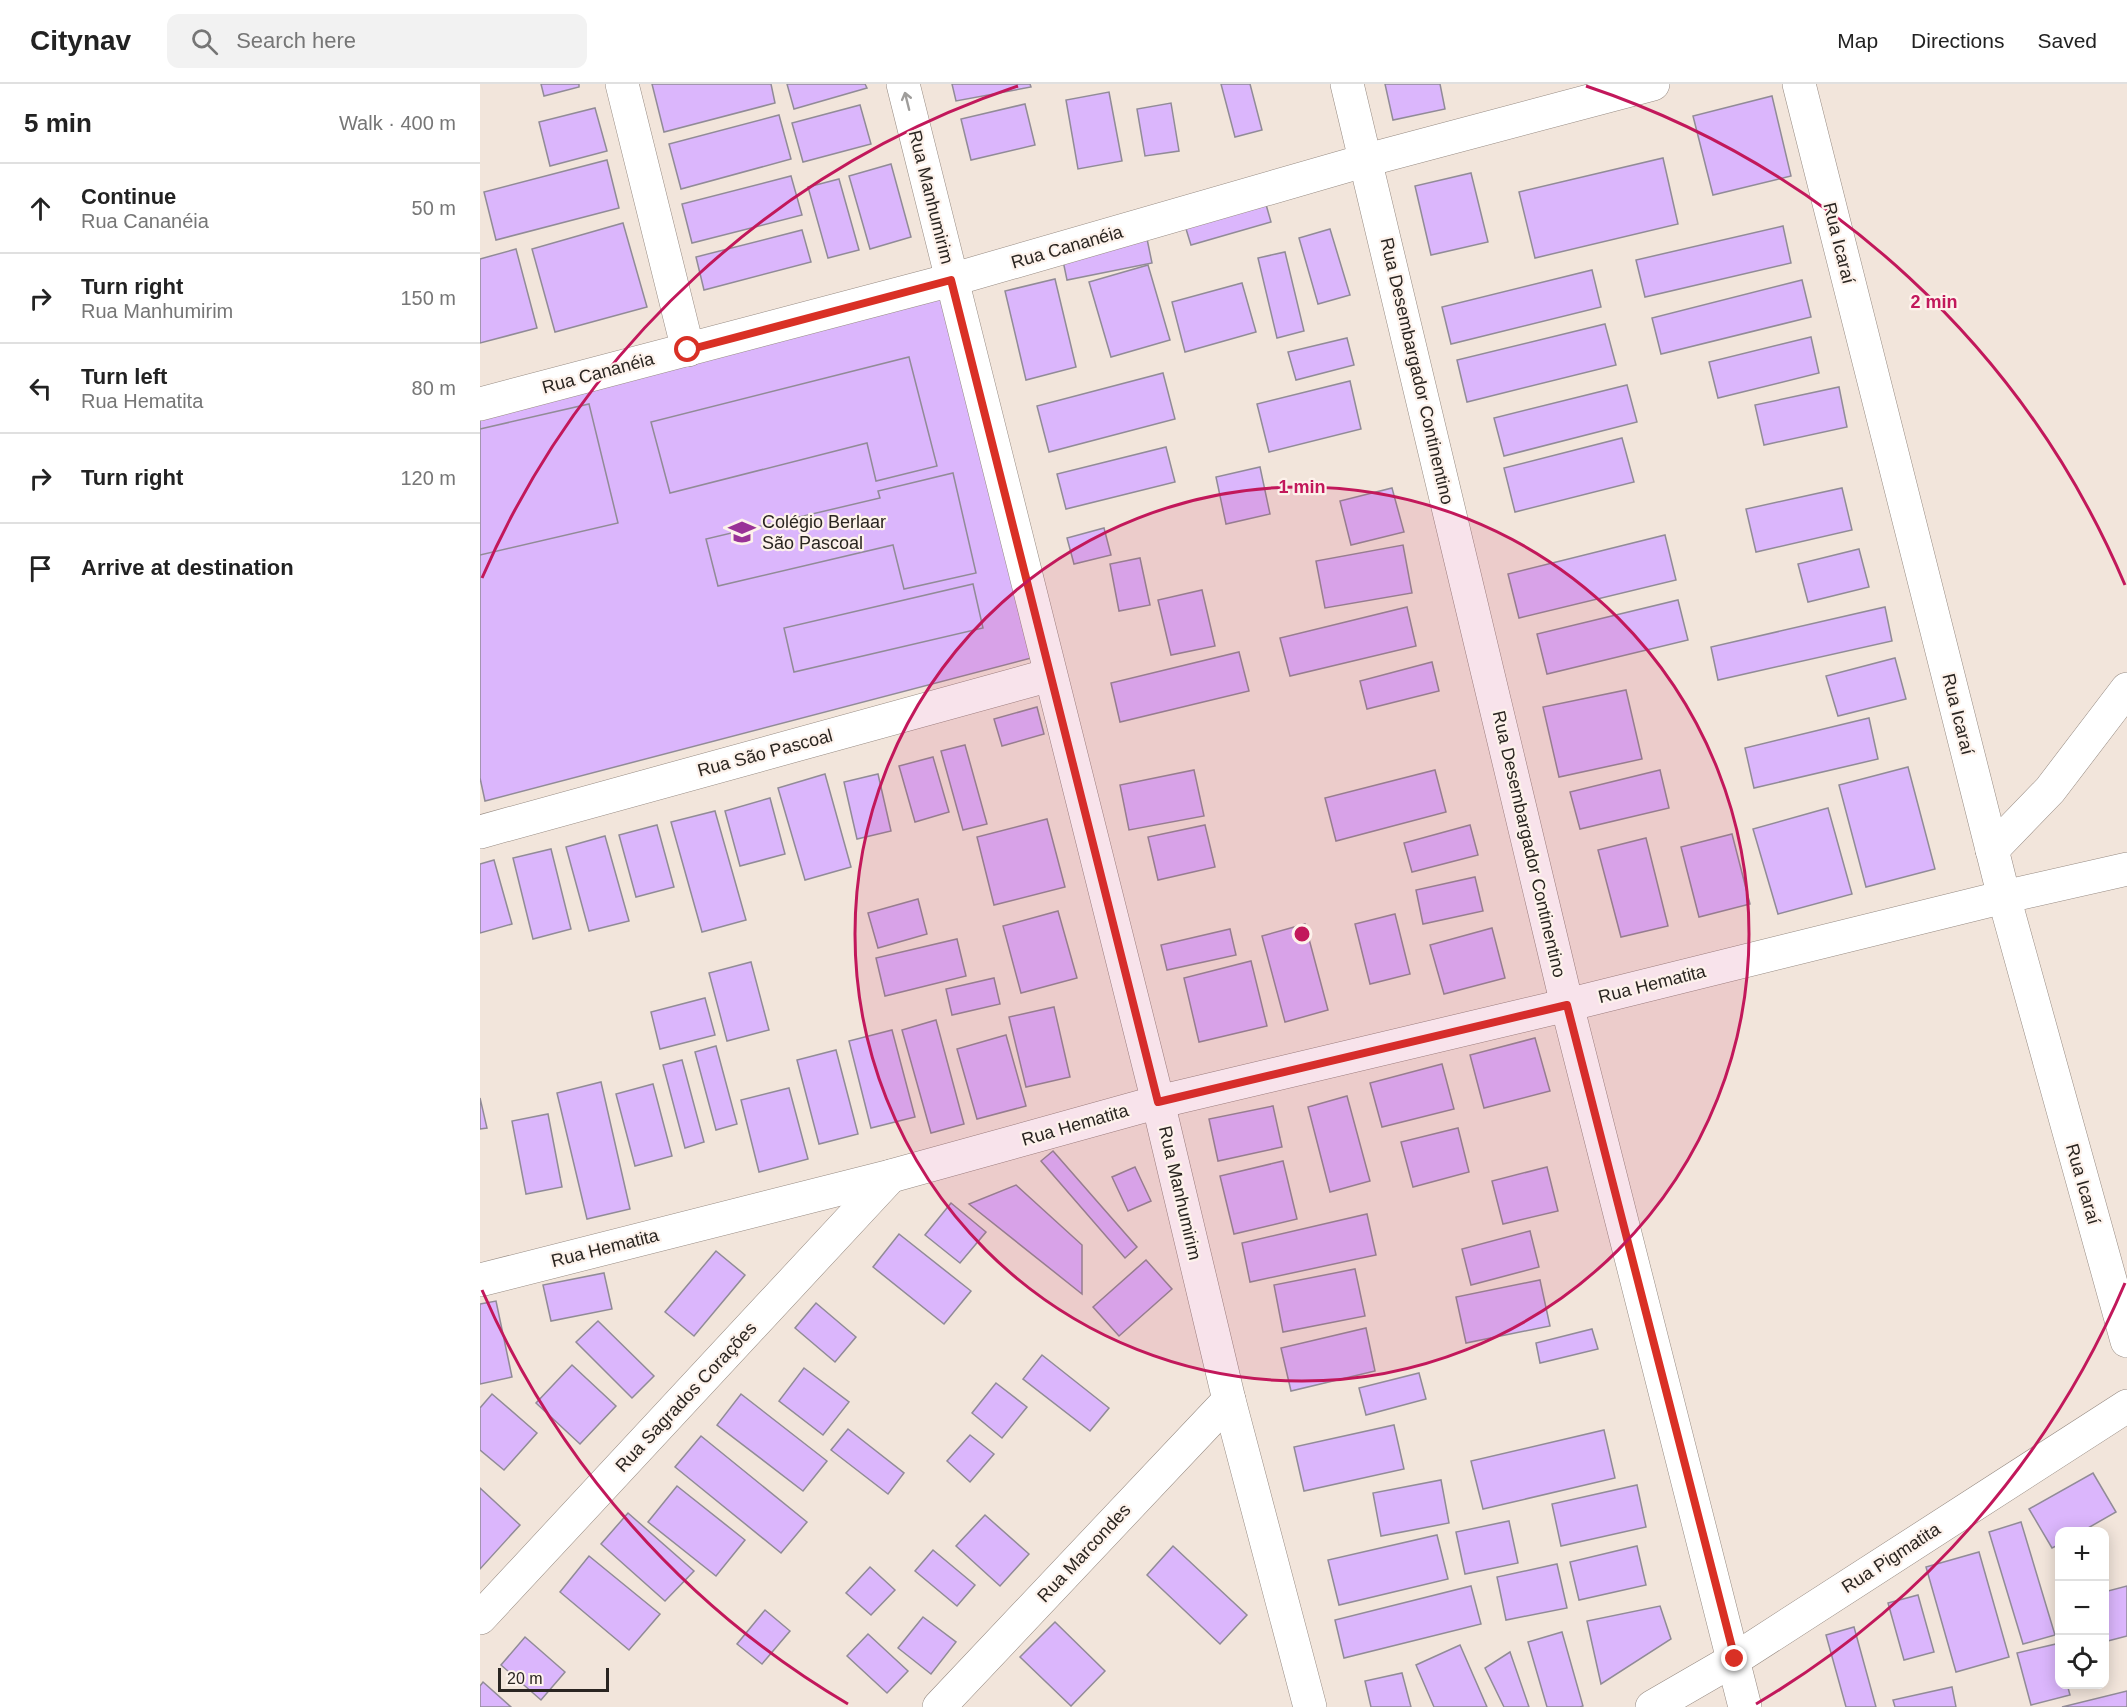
<!DOCTYPE html>
<meta charset="utf-8">
<style>
body{margin:0;font-family:Helvetica,sans-serif;background:#f2f2f2;color:#222}
.controls{position:absolute;right:18px;bottom:18px;display:grid;overflow:hidden;border-radius:12px;box-shadow:0 3px 15px #0003}
.controls button{width:54px;height:54px;display:grid;place-items:center;padding:0;border:0;border-bottom:2px solid #e0e0e0;background:#fff;color:#222;font:30px sans-serif}
.scale{position:absolute;left:18px;bottom:15px;width:111px;box-sizing:border-box;padding-left:6px;border:3px solid #2a2521;border-top:0;font-size:16px;line-height:21px;white-space:nowrap;color:#2a2521;-webkit-text-stroke:4px #fdf2eb;paint-order:stroke}
.stop{position:absolute;width:18px;height:18px;margin:-14px;border:4px solid #d93025;border-radius:50%;background:#fff}
.stop.end{background:#d93025;border-color:#fff;box-shadow:0 2px 6px #0008}
.list{margin:0;padding:0;list-style:none}
h2{display:flex;justify-content:space-between;align-items:center;height:78px;margin:0;padding:0 24px;font-size:26px}
h2 small{font-size:20px;font-weight:400;color:#767676}
.list li{display:grid;grid-template-columns:39px 1fr auto;gap:18px;align-items:center;box-sizing:border-box;height:90px;padding:0 24px;border-top:2px solid #e0e0e0}
.list b{display:block;font-size:22px;white-space:nowrap}
.list p{margin:0;font-size:20px;white-space:nowrap;color:#767676}
.list em{font-size:20px;font-style:normal;color:#767676}
.icon{flex:none;width:33px;height:33px;fill:none;stroke:currentColor;stroke-width:2;stroke-linecap:round;stroke-linejoin:round}
.map{position:relative;flex:none;width:1647px;height:1623px;overflow:hidden}
header{display:flex;align-items:center;gap:36px;box-sizing:border-box;height:84px;padding:0 30px;background:#fff;border-bottom:2px solid #e0e0e0}
header strong{font-size:28px}
nav{display:flex;gap:33px;margin-inline-start:auto;font-size:21px}
.search{width:420px;height:54px;background:#f2f2f2;display:flex;align-items:center;gap:15px;box-sizing:border-box;padding:0 21px;border-radius:12px;color:#767676;font-size:22px}
main{display:flex}
aside{flex:1;background:#fff}
.map>svg:first-child{display:block}
</style>
<header>
<strong>Citynav</strong>
<div class="search"><svg class="icon" aria-label="search" viewBox="0 0 24 24"><circle cx="10" cy="10" r="6"/><path d="M15 15l6 6"/></svg>Search here</div>
<nav><a>Map</a><a>Directions</a><a>Saved</a></nav>
</header>
<main>
<aside>
<h2>5 min<small>Walk · 400 m</small></h2>
<ul class="list">
<li><svg class="icon" aria-label="ahead" viewBox="0 0 24 24"><path d="M12 20V5M6 11l6-6 6 6"/></svg><div><b>Continue</b><p>Rua Cananéia</p></div><em>50 m</em></li>
<li><svg class="icon" aria-label="right" viewBox="0 0 24 24"><path d="M7 20v-9h11M14 6l5 5-5 5"/></svg><div><b>Turn right</b><p>Rua Manhumirim</p></div><em>150 m</em></li>
<li><svg class="icon" aria-label="left" viewBox="0 0 24 24"><path d="M17 20v-9H6M10 6l-5 5 5 5"/></svg><div><b>Turn left</b><p>Rua Hematita</p></div><em>80 m</em></li>
<li><svg class="icon" aria-label="right" viewBox="0 0 24 24"><path d="M7 20v-9h11M14 6l5 5-5 5"/></svg><div><b>Turn right</b></div><em>120 m</em></li>
<li><svg class="icon" aria-label="arrive" viewBox="0 0 24 24"><path d="M6 21V4h12l-3 4 3 4H6"/></svg><div><b>Arrive at destination</b></div></li>
</ul>
</aside>
<div class="map">
<svg width="1647" height="1623" viewBox="0 0 1647 1623">
<rect width="100%" height="100%" fill="#f2e5db"/>
<g fill="#dbb6fc" stroke="#918b97" stroke-width="1.5">
<path d="M 61,0 L 99,0 L 99,3 L 64,12 Z"/>
<path d="M 172,0 L 291,0 L 295,19 L 184,48 Z"/>
<path d="M 307,0 L 385,0 L 387,4 L 314,25 Z"/>
<path d="M 472,0 L 550,0 L 551,3 L 476,17 Z"/>
<path d="M 741,0 L 770,0 L 782,46 L 755,53 Z"/>
<path d="M 905,0 L 960,0 L 965,25 L 913,36 Z"/>
<path d="M 629,8 L 642,77 L 598,85 L 586,16 Z"/>
<path d="M 1292,12 L 1311,92 L 1233,111 L 1213,32 Z"/>
<path d="M 691,19 L 699,67 L 665,72 L 657,25 Z"/>
<path d="M 545,20 L 555,61 L 491,76 L 481,35 Z"/>
<path d="M 380,21 L 391,60 L 323,78 L 312,39 Z"/>
<path d="M 115,24 L 127,67 L 70,82 L 59,38 Z"/>
<path d="M 299,31 L 311,75 L 201,105 L 189,60 Z"/>
<path d="M 1183,74 L 1198,140 L 1055,174 L 1039,108 Z"/>
<path d="M 127,76 L 139,124 L 16,156 L 4,108 Z"/>
<path d="M 411,80 L 431,153 L 390,165 L 369,92 Z"/>
<path d="M 991,89 L 1008,158 L 951,171 L 935,102 Z"/>
<path d="M 311,92 L 322,131 L 212,159 L 202,120 Z"/>
<path d="M 359,95 L 379,166 L 348,174 L 328,103 Z"/>
<path d="M 783,110 L 791,138 L 711,161 L 702,132 Z"/>
<path d="M 143,139 L 167,223 L 75,248 L 52,165 Z"/>
<path d="M 1303,142 L 1311,179 L 1165,213 L 1156,176 Z"/>
<path d="M 850,145 L 870,211 L 838,220 L 819,154 Z"/>
<path d="M 322,146 L 331,178 L 224,206 L 216,173 Z"/>
<path d="M 666,150 L 672,179 L 587,196 L 581,167 Z"/>
<path d="M 36,165 L 57,244 L 0,259 L 0,175 Z"/>
<path d="M 805,168 L 824,247 L 797,254 L 778,174 Z"/>
<path d="M 668,181 L 690,256 L 631,273 L 609,198 Z"/>
<path d="M 1112,186 L 1121,223 L 971,260 L 962,223 Z"/>
<path d="M 575,195 L 596,283 L 546,296 L 525,207 Z"/>
<path d="M 1322,196 L 1331,233 L 1181,270 L 1172,234 Z"/>
<path d="M 762,199 L 776,248 L 705,268 L 692,218 Z"/>
<path d="M 466,200 L 555,573 L 5,717 L 0,694 L 0,323 Z"/>
<path d="M 1125,240 L 1136,281 L 987,318 L 977,276 Z"/>
<path d="M 1331,253 L 1339,289 L 1238,314 L 1229,278 Z"/>
<path d="M 867,254 L 874,281 L 816,296 L 808,268 Z"/>
<path d="M 429,273 L 457,382 L 396,397 L 387,359 L 190,409 L 171,338 Z"/>
<path d="M 683,289 L 695,335 L 569,368 L 557,322 Z"/>
<path d="M 870,297 L 881,345 L 789,368 L 777,320 Z"/>
<path d="M 1147,301 L 1157,338 L 1024,372 L 1014,334 Z"/>
<path d="M 1359,303 L 1367,343 L 1284,361 L 1275,321 Z"/>
<path d="M 109,320 L 138,439 L 0,471 L 0,345 Z"/>
<path d="M 1142,354 L 1154,398 L 1035,428 L 1024,384 Z"/>
<path d="M 686,363 L 695,398 L 586,425 L 577,390 Z"/>
<path d="M 780,383 L 790,430 L 746,440 L 736,393 Z"/>
<path d="M 473,389 L 496,489 L 424,505 L 413,461 L 238,502 L 226,455 L 400,414 L 398,407 Z"/>
<path d="M 912,404 L 924,448 L 871,461 L 860,417 Z"/>
<path d="M 1362,404 L 1372,446 L 1276,468 L 1266,425 Z"/>
<path d="M 624,444 L 631,471 L 594,480 L 587,454 Z"/>
<path d="M 1185,451 L 1196,496 L 1039,534 L 1028,490 Z"/>
<path d="M 923,461 L 932,509 L 845,524 L 836,477 Z"/>
<path d="M 1379,465 L 1389,503 L 1328,518 L 1318,480 Z"/>
<path d="M 660,474 L 670,521 L 639,527 L 630,480 Z"/>
<path d="M 493,500 L 503,544 L 314,588 L 304,544 Z"/>
<path d="M 722,506 L 735,562 L 691,571 L 678,516 Z"/>
<path d="M 1198,516 L 1208,556 L 1067,590 L 1057,550 Z"/>
<path d="M 927,523 L 936,562 L 810,592 L 800,554 Z"/>
<path d="M 1405,523 L 1412,557 L 1238,596 L 1231,563 Z"/>
<path d="M 759,568 L 769,607 L 640,638 L 631,599 Z"/>
<path d="M 1415,574 L 1426,615 L 1358,632 L 1346,592 Z"/>
<path d="M 952,578 L 959,607 L 887,625 L 880,597 Z"/>
<path d="M 1146,606 L 1162,675 L 1079,693 L 1063,623 Z"/>
<path d="M 557,623 L 564,650 L 522,662 L 514,635 Z"/>
<path d="M 1389,634 L 1398,675 L 1274,704 L 1265,664 Z"/>
<path d="M 485,661 L 507,740 L 483,746 L 461,667 Z"/>
<path d="M 453,673 L 469,728 L 435,738 L 419,682 Z"/>
<path d="M 1428,683 L 1455,785 L 1386,803 L 1359,701 Z"/>
<path d="M 714,686 L 724,732 L 649,746 L 640,701 Z"/>
<path d="M 955,686 L 966,728 L 856,757 L 845,714 Z"/>
<path d="M 1180,686 L 1189,724 L 1100,745 L 1090,708 Z"/>
<path d="M 345,690 L 371,783 L 325,796 L 298,704 Z"/>
<path d="M 398,690 L 411,747 L 377,755 L 364,698 Z"/>
<path d="M 290,714 L 305,770 L 260,782 L 245,727 Z"/>
<path d="M 1348,724 L 1372,810 L 1298,830 L 1273,745 Z"/>
<path d="M 235,727 L 266,836 L 222,848 L 191,738 Z"/>
<path d="M 567,735 L 585,803 L 514,821 L 497,753 Z"/>
<path d="M 177,741 L 194,803 L 156,813 L 139,751 Z"/>
<path d="M 725,741 L 735,783 L 678,796 L 668,753 Z"/>
<path d="M 990,741 L 998,771 L 932,788 L 924,759 Z"/>
<path d="M 1252,750 L 1270,820 L 1219,833 L 1201,763 Z"/>
<path d="M 125,752 L 149,837 L 109,847 L 86,763 Z"/>
<path d="M 1166,754 L 1188,842 L 1141,853 L 1118,766 Z"/>
<path d="M 71,765 L 91,845 L 53,855 L 33,774 Z"/>
<path d="M 14,776 L 32,840 L 0,849 L 0,780 Z"/>
<path d="M 995,793 L 1003,827 L 943,840 L 936,806 Z"/>
<path d="M 438,815 L 447,850 L 398,864 L 388,829 Z"/>
<path d="M 578,827 L 597,894 L 541,909 L 523,842 Z"/>
<path d="M 915,830 L 930,890 L 890,900 L 875,840 Z"/>
<path d="M 825,840 L 848,926 L 805,938 L 782,852 Z"/>
<path d="M 1012,844 L 1025,894 L 964,910 L 950,861 Z"/>
<path d="M 750,845 L 756,871 L 687,886 L 681,861 Z"/>
<path d="M 477,855 L 486,892 L 405,912 L 396,874 Z"/>
<path d="M 771,877 L 787,942 L 719,958 L 704,894 Z"/>
<path d="M 271,878 L 289,946 L 247,957 L 229,889 Z"/>
<path d="M 514,894 L 520,920 L 472,931 L 466,905 Z"/>
<path d="M 225,914 L 235,951 L 180,965 L 171,928 Z"/>
<path d="M 574,923 L 590,993 L 546,1003 L 529,933 Z"/>
<path d="M 456,936 L 484,1040 L 451,1049 L 422,946 Z"/>
<path d="M 412,946 L 435,1033 L 391,1044 L 369,957 Z"/>
<path d="M 526,951 L 546,1022 L 497,1035 L 477,965 Z"/>
<path d="M 1055,954 L 1070,1007 L 1004,1024 L 990,971 Z"/>
<path d="M 236,962 L 257,1040 L 236,1046 L 215,968 Z"/>
<path d="M 356,966 L 378,1050 L 339,1060 L 317,976 Z"/>
<path d="M 202,976 L 224,1058 L 205,1064 L 183,981 Z"/>
<path d="M 962,980 L 974,1025 L 902,1043 L 890,999 Z"/>
<path d="M 121,998 L 150,1125 L 107,1135 L 77,1009 Z"/>
<path d="M 173,1000 L 192,1072 L 155,1082 L 136,1010 Z"/>
<path d="M 309,1004 L 328,1075 L 279,1088 L 261,1016 Z"/>
<path d="M 867,1012 L 890,1097 L 850,1108 L 828,1023 Z"/>
<path d="M 0,1014 L 7,1044 L 0,1045 Z"/>
<path d="M 793,1022 L 802,1063 L 738,1077 L 729,1035 Z"/>
<path d="M 68,1030 L 82,1103 L 46,1110 L 32,1037 Z"/>
<path d="M 978,1044 L 989,1088 L 933,1103 L 921,1058 Z"/>
<path d="M 573,1067 L 657,1163 L 645,1174 L 561,1077 Z"/>
<path d="M 803,1077 L 817,1135 L 754,1150 L 740,1092 Z"/>
<path d="M 655,1083 L 671,1117 L 648,1127 L 632,1093 Z"/>
<path d="M 1067,1083 L 1078,1127 L 1023,1140 L 1012,1097 Z"/>
<path d="M 536,1101 L 602,1161 L 602,1210 L 489,1120 Z"/>
<path d="M 471,1119 L 506,1148 L 480,1179 L 445,1151 Z"/>
<path d="M 887,1130 L 896,1171 L 770,1198 L 762,1159 Z"/>
<path d="M 1050,1147 L 1059,1183 L 991,1201 L 982,1165 Z"/>
<path d="M 419,1150 L 491,1207 L 464,1240 L 393,1183 Z"/>
<path d="M 236,1167 L 265,1191 L 214,1252 L 185,1228 Z"/>
<path d="M 666,1176 L 692,1205 L 639,1252 L 613,1223 Z"/>
<path d="M 875,1185 L 885,1232 L 803,1248 L 794,1201 Z"/>
<path d="M 124,1189 L 132,1225 L 71,1237 L 63,1201 Z"/>
<path d="M 1060,1196 L 1070,1242 L 986,1259 L 976,1213 Z"/>
<path d="M 16,1217 L 32,1293 L 0,1300 L 0,1220 Z"/>
<path d="M 336,1219 L 376,1253 L 355,1278 L 315,1244 Z"/>
<path d="M 118,1237 L 174,1292 L 152,1314 L 96,1258 Z"/>
<path d="M 886,1244 L 895,1287 L 811,1307 L 801,1264 Z"/>
<path d="M 1112,1245 L 1118,1265 L 1060,1279 L 1056,1259 Z"/>
<path d="M 562,1271 L 629,1324 L 610,1347 L 543,1295 Z"/>
<path d="M 92,1281 L 136,1322 L 100,1360 L 56,1319 Z"/>
<path d="M 324,1284 L 369,1318 L 343,1351 L 299,1317 Z"/>
<path d="M 939,1289 L 946,1315 L 886,1331 L 879,1304 Z"/>
<path d="M 516,1299 L 547,1323 L 522,1354 L 492,1329 Z"/>
<path d="M 12,1310 L 57,1349 L 24,1386 L 0,1366 L 0,1324 Z"/>
<path d="M 261,1310 L 347,1377 L 323,1407 L 237,1341 Z"/>
<path d="M 914,1341 L 924,1385 L 824,1407 L 814,1363 Z"/>
<path d="M 368,1345 L 424,1389 L 408,1410 L 351,1366 Z"/>
<path d="M 1124,1346 L 1135,1394 L 1003,1425 L 991,1377 Z"/>
<path d="M 490,1351 L 514,1370 L 490,1398 L 467,1377 Z"/>
<path d="M 221,1352 L 327,1438 L 301,1469 L 195,1383 Z"/>
<path d="M 1613,1389 L 1636,1428 L 1601,1448 L 1580,1448 L 1580,1460 L 1572,1464 L 1549,1425 Z"/>
<path d="M 961,1396 L 969,1439 L 901,1452 L 893,1409 Z"/>
<path d="M 1157,1401 L 1166,1443 L 1081,1462 L 1072,1420 Z"/>
<path d="M 197,1402 L 265,1456 L 236,1492 L 168,1438 Z"/>
<path d="M 0,1404 L 40,1441 L 0,1485 Z"/>
<path d="M 148,1429 L 214,1487 L 185,1517 L 121,1460 Z"/>
<path d="M 505,1431 L 549,1470 L 520,1502 L 476,1462 Z"/>
<path d="M 1029,1437 L 1038,1479 L 985,1490 L 976,1448 Z"/>
<path d="M 1541,1438 L 1575,1551 L 1543,1560 L 1509,1448 Z"/>
<path d="M 957,1451 L 968,1495 L 859,1521 L 848,1476 Z"/>
<path d="M 693,1462 L 767,1531 L 740,1560 L 667,1491 Z"/>
<path d="M 1157,1462 L 1166,1501 L 1099,1516 L 1090,1478 Z"/>
<path d="M 453,1466 L 495,1501 L 477,1522 L 435,1487 Z"/>
<path d="M 1499,1468 L 1529,1573 L 1476,1588 L 1446,1483 Z"/>
<path d="M 109,1472 L 180,1530 L 149,1566 L 80,1508 Z"/>
<path d="M 1077,1480 L 1087,1524 L 1026,1536 L 1017,1493 Z"/>
<path d="M 390,1483 L 415,1506 L 391,1531 L 366,1509 Z"/>
<path d="M 991,1502 L 1001,1540 L 864,1574 L 855,1536 Z"/>
<path d="M 1647,1502 L 1647,1552 L 1624,1558 L 1624,1508 Z"/>
<path d="M 1438,1511 L 1454,1568 L 1424,1576 L 1408,1519 Z"/>
<path d="M 1180,1522 L 1191,1555 L 1121,1600 L 1107,1537 Z"/>
<path d="M 285,1526 L 310,1547 L 282,1580 L 257,1560 Z"/>
<path d="M 443,1533 L 476,1558 L 451,1590 L 418,1564 Z"/>
<path d="M 575,1538 L 625,1587 L 591,1622 L 540,1573 Z"/>
<path d="M 1374,1543 L 1396,1623 L 1366,1623 L 1346,1551 Z"/>
<path d="M 1082,1548 L 1103,1622 L 1100,1623 L 1067,1623 L 1048,1558 Z"/>
<path d="M 388,1550 L 428,1587 L 407,1609 L 367,1572 Z"/>
<path d="M 45,1553 L 85,1588 L 61,1616 L 21,1581 Z"/>
<path d="M 1576,1560 L 1580,1572 L 1580,1600 L 1587,1600 L 1590,1611 L 1551,1621 L 1537,1569 Z"/>
<path d="M 980,1561 L 1007,1623 L 954,1623 L 936,1581 Z"/>
<path d="M 1030,1568 L 1049,1623 L 1024,1623 L 1005,1584 Z"/>
<path d="M 922,1589 L 931,1623 L 891,1623 L 885,1597 Z"/>
<path d="M 3,1598 L 31,1623 L 0,1623 L 0,1602 Z"/>
<path d="M 1472,1603 L 1476,1623 L 1415,1623 L 1413,1616 Z"/>
<path d="M 1647,1607 L 1647,1623 L 1582,1623 Z"/>
</g>
<g fill="none" stroke-linecap="round" stroke-linejoin="round">
<defs>
<g id="street">
<path d="M 142,0 L 208,266"/>
<path d="M 423,0 L 678,1018 L 749,1316 L 830,1623"/>
<path d="M 867,0 L 1087,921 L 1265,1623"/>
<path d="M 1319,0 L 1524,813 L 1647,1257"/>
<path d="M 0,320 L 471,196 L 887,76 L 1173,0"/>
<path d="M 0,748 L 570,591"/>
<path d="M 1512,766 L 1570,706 L 1647,605"/>
<path d="M 0,1196 L 411,1092 L 678,1018 L 1087,921 L 1524,813 L 1647,785"/>
<path d="M 0,1534 L 411,1092"/>
<path d="M 459,1623 L 749,1316"/>
<path d="M 1172,1623 L 1255,1575 L 1647,1322"/>
</g>
</defs>
<use href="#street" stroke="#968a82" stroke-width="34"/>
<use href="#street" stroke="#fff" stroke-width="33"/>
</g>
<defs><path id="oneway-shaft" d="M-6 0H5M1.5-3L5.5 0L1.5 3" fill="none" stroke-width="1.6" stroke-linecap="round" stroke-linejoin="round" transform="scale(1.5)"/></defs>
<use stroke="#9f9d9b" href="#oneway-shaft" transform="translate(427 17) rotate(-104)"/>
<g fill="none" stroke-linecap="round" stroke-linejoin="round">
<path stroke="#d93025" stroke-width="8" d="M 208,266 L 471,196 L 678,1018 L 1087,921 L 1255,1575"/>
</g>
<circle cx="822" cy="850" r="447" fill="#c2185b" fill-opacity=".12"/>
<g fill="none" stroke="#c2185b" stroke-width="3">
<circle cx="822" cy="850" r="447"/>
<path d="M1645 1199A894 894 0 0 1 1276 1620M368 1620A894 894 0 0 1 2 1206M2 494A894 894 0 0 1 538 2M1106 2A894 894 0 0 1 1645 501"/>
</g>
<defs>
<symbol id="school-bare" viewBox="-9 -9 18 18"><path d="M0-5L7-2L0 1L-7-2ZM-4 1L0 2.5L4 1V4Q0 6-4 4Z" fill="#993297" stroke="#fdf2eb" stroke-width="2.5" paint-order="stroke"/></symbol>
</defs>
<g fill-rule="evenodd">
<use href="#school-bare" x="243" y="429" width="38" height="38"/>
</g>
<g text-anchor="middle" dominant-baseline="central" stroke-width="4.5" stroke-linejoin="round" paint-order="stroke">
<g font-size="18" fill="#2a2521" stroke="#fdf2eb">
<text transform="translate(451 113) rotate(76)">Rua Manhumirim</text>
<text transform="translate(1359 159) rotate(76)">Rua Icaraí</text>
<text transform="translate(587 163) rotate(-16)">Rua Cananéia</text>
<text transform="translate(937 287) rotate(77)">Rua Desembargador Continentino</text>
<text transform="translate(118 289) rotate(-15)">Rua Cananéia</text>
<text transform="translate(1478 630) rotate(76)">Rua Icaraí</text>
<text transform="translate(285 669) rotate(-15)">Rua São Pascoal</text>
<text transform="translate(1049 760) rotate(77)">Rua Desembargador Continentino</text>
<text transform="translate(1172 900) rotate(-14)">Rua Hematita</text>
<text transform="translate(595 1041) rotate(-16)">Rua Hematita</text>
<text transform="translate(1603 1100) rotate(74)">Rua Icaraí</text>
<text transform="translate(700 1109) rotate(77)">Rua Manhumirim</text>
<text transform="translate(125 1164) rotate(-14)">Rua Hematita</text>
<text transform="translate(206 1313) rotate(-47)">Rua Sagrados Corações</text>
<text transform="translate(604 1469) rotate(-47)">Rua Marcondes</text>
<text transform="translate(1411 1474) rotate(-33)">Rua Pigmatita</text>
</g>
<g font-size="18" fill="#2a2521" stroke="#fdf2eb" text-anchor="start">
<text x="282" y="438">Colégio Berlaar<tspan x="282" dy="21">São Pascoal</tspan></text>
</g>
</g>
<circle cx="822" cy="850" r="9" fill="#c2185b" stroke="#fdf2eb" stroke-width="3"/>
<g font-size="18" text-anchor="middle" font-weight="bold" fill="#c2185b" stroke="#fdf2eb" stroke-width="4.5" stroke-linejoin="round" paint-order="stroke">
<text x="1454" y="224">2 min</text>
<text x="822" y="409">1 min</text>
</g>
</svg>
<div class="controls">
<button>+</button>
<button>−</button>
<button><svg class="icon" aria-label="locate" viewBox="0 0 24 24"><circle cx="12" cy="12" r="6"/><path d="M12 2v4M12 18v4M2 12h4M18 12h4"/></svg></button>
</div>
<div class="scale">20 m</div>
<div class="stop" style="left:208px;top:266px"></div>
<div class="stop end" style="left:1255px;top:1575px"></div>
</div>
</main>
